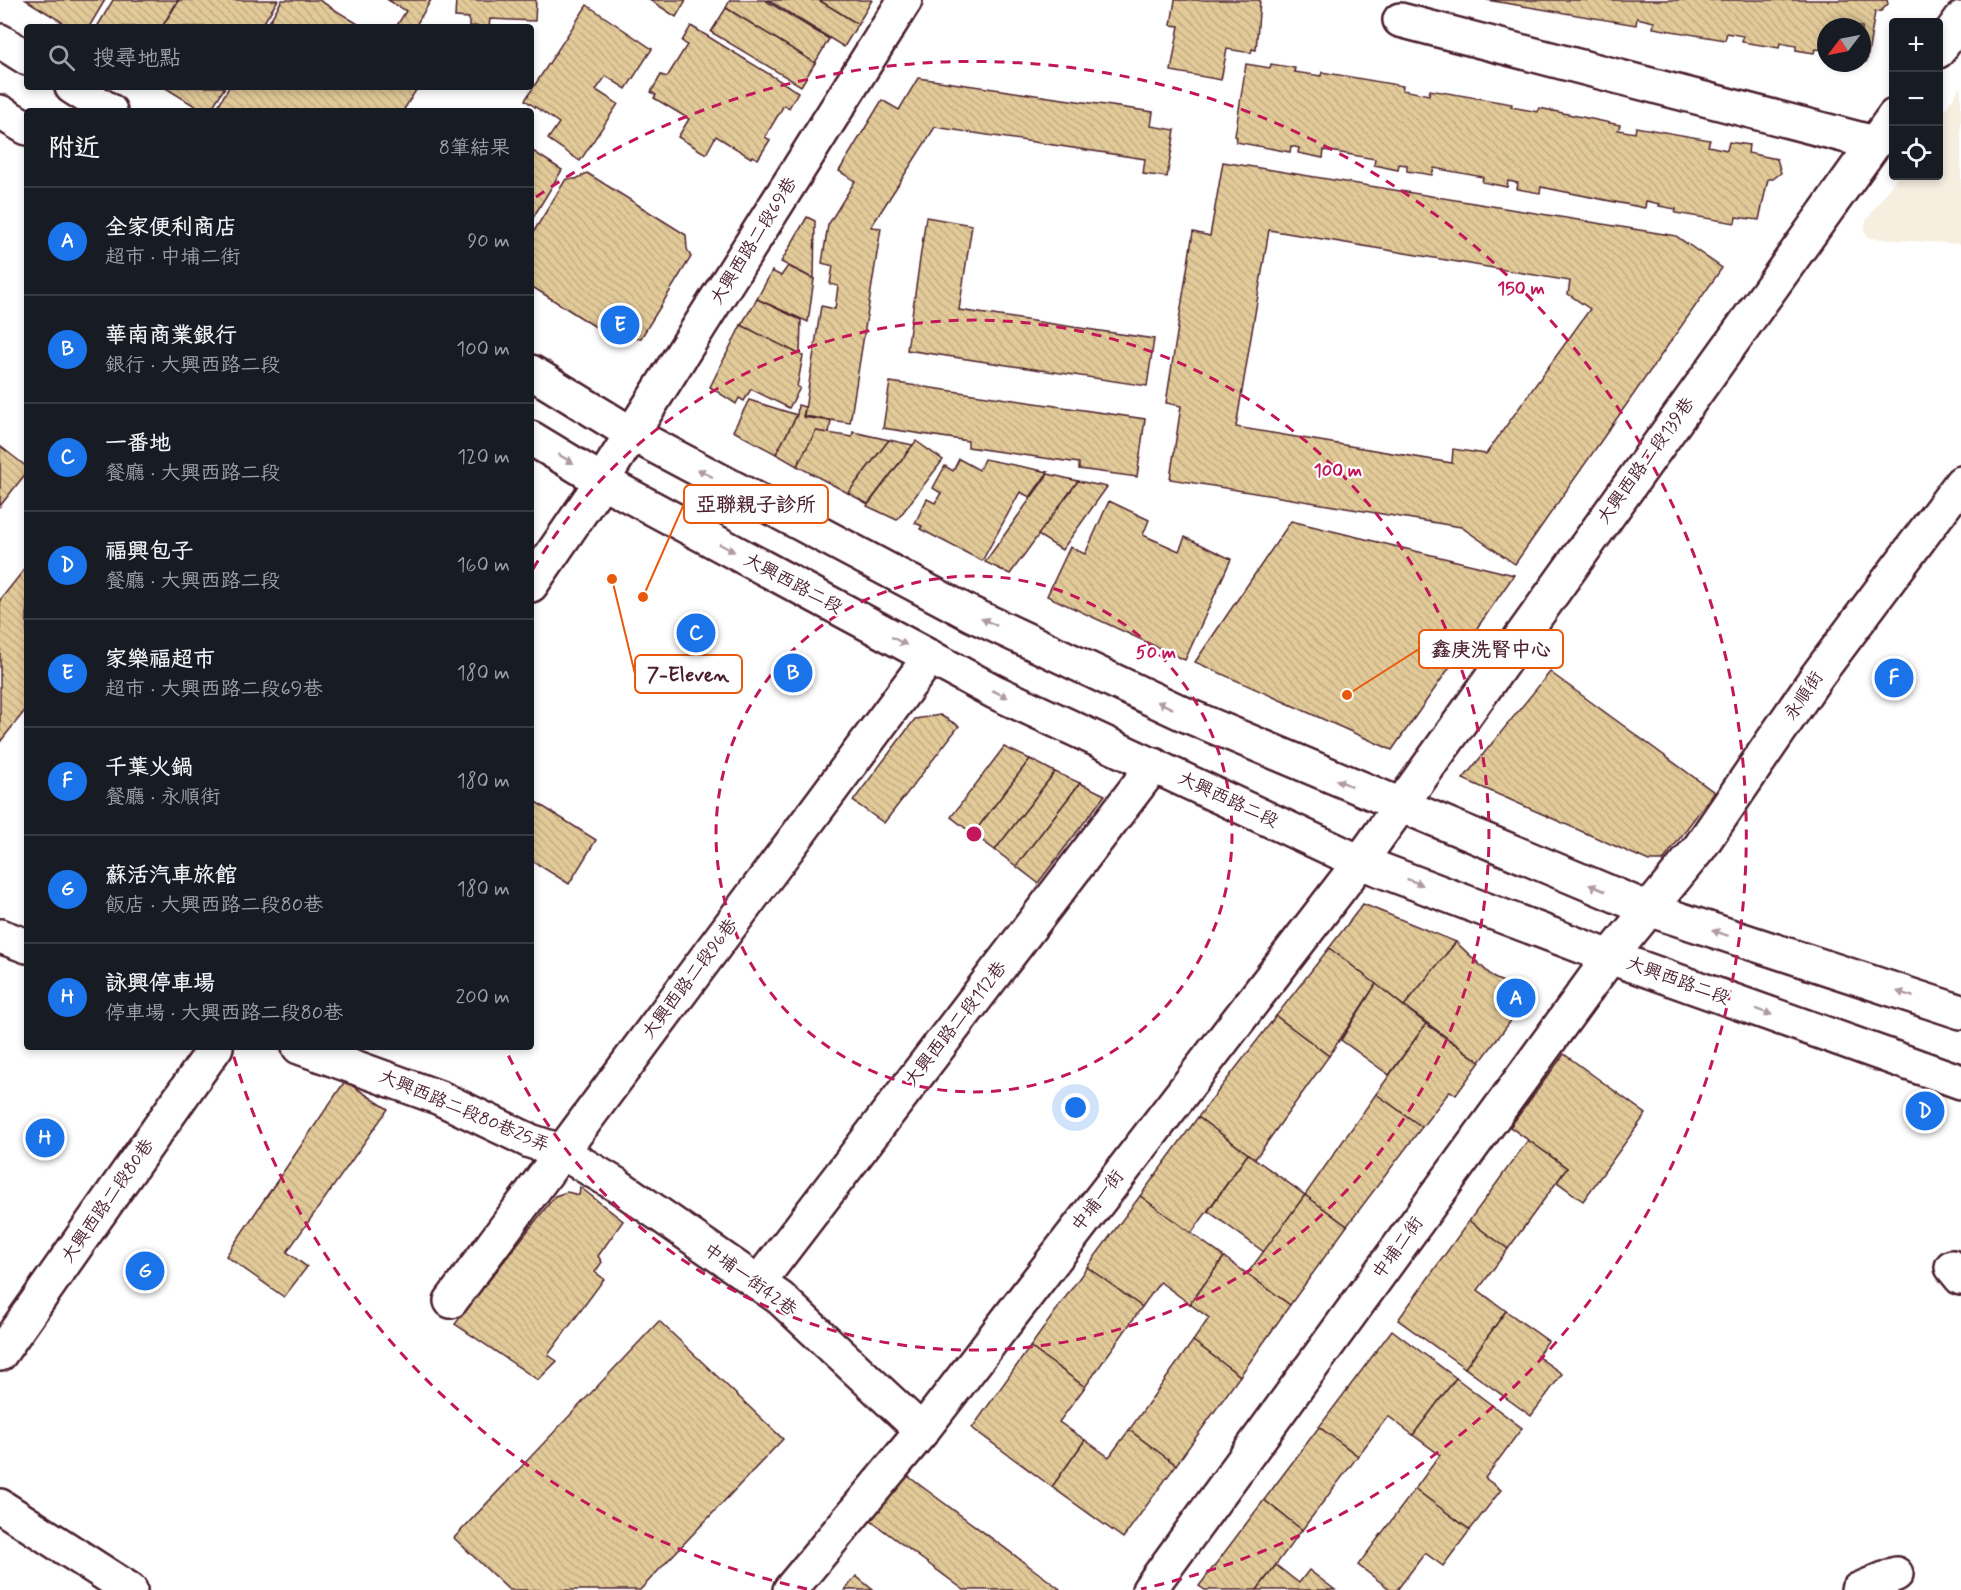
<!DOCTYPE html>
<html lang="zh-TW">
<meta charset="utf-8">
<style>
body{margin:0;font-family:Mynerve,"LXGW WenKai TC",sans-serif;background:#242831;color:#f1f3f6}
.controls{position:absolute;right:18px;top:18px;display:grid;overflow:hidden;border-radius:6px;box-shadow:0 3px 9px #0003}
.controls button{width:54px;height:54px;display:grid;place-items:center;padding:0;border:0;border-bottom:2px solid #363941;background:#171b24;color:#f1f3f6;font:30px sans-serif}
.compass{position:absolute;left:1817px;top:18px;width:54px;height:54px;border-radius:50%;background:#171b24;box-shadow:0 3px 9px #0003;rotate:238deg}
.you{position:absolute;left:1076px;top:1108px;width:21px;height:21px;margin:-15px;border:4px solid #fff;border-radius:50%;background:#1a73e8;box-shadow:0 0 0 9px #1a73e833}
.badge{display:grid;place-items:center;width:39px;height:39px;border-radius:50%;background:#1a73e8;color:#fff;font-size:20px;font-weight:700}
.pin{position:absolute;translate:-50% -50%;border:3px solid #fff;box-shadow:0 2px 6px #0006}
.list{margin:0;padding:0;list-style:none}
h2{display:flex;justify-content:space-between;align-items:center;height:78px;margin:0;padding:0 24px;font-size:26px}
h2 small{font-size:20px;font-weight:400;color:#9ea1a6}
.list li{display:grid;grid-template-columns:39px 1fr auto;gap:18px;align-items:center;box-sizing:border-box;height:108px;padding:0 24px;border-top:2px solid #363941}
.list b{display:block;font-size:22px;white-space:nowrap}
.list p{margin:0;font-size:20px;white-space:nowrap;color:#9ea1a6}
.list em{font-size:20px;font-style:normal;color:#9ea1a6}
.icon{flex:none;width:33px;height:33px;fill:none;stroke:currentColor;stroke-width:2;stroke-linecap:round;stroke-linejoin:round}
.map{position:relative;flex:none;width:1961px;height:1590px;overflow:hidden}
.search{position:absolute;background:#171b24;box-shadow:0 3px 9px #0003;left:24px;top:24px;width:510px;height:66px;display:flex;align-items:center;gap:15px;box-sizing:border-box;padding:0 21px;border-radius:6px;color:#9ea1a6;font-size:22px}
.panel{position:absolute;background:#171b24;box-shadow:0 3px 9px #0003;left:24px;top:108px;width:510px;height:942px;border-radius:6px}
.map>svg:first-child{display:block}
</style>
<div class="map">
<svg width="1961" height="1590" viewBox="0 0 1961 1590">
<defs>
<pattern id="building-back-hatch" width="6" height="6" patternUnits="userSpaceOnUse" patternTransform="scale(1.5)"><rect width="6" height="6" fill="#e2ca99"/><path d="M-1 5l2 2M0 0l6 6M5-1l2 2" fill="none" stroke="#c3ad84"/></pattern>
</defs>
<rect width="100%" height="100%" fill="#fff"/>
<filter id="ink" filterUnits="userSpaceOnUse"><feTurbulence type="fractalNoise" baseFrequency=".0167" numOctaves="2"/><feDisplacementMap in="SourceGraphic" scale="12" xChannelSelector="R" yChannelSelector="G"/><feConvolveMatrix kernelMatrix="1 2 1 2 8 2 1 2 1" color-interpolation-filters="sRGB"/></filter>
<g filter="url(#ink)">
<path fill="#f6efe0" d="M 1961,86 L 1961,244 L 1869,238 L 1864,231 L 1866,221 L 1898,176 L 1938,176 L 1939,118 Z"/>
<g fill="url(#building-back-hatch)" stroke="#4a1f2b" stroke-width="1.5" fill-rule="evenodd">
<path d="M 26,0 L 105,0 L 89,27 L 70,27 Z"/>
<path d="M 113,0 L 178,0 L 162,27 L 97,27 Z"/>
<path d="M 179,0 L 278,0 L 261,27 L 162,27 Z"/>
<path d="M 282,0 L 319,0 L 363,27 L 266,27 Z"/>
<path d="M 388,0 L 431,0 L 415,27 L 396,27 L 406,11 Z"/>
<path d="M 456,0 L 536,0 L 535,21 L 490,19 L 489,27 L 469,26 L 469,18 L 455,17 Z"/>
<path d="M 650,0 L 686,0 L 676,17 Z"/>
<path d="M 730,0 L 765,0 L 829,39 L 815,63 L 726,8 Z"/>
<path d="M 768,0 L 819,0 L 858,24 L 844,47 Z"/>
<path d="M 819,0 L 872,0 L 858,24 Z"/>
<path d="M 1175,0 L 1260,0 L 1256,50 L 1252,49 L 1251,53 L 1227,49 L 1221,80 L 1171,71 L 1179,26 L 1171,25 Z"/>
<path d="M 1487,0 L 1887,0 L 1888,4 L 1881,11 L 1875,12 L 1867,61 L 1858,67 L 1852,67 L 1847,63 L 1862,63 L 1862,27 L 1826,27 L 1826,50 L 1815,49 L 1814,53 L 1796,50 L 1796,46 L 1780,43 L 1779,48 L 1742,42 L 1743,36 L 1727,33 L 1725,40 L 1653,28 L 1654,22 L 1637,18 L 1636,25 Z"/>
<path d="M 587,5 L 652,49 L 626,89 L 606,76 L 596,90 L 618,104 L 580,161 L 548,139 L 559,123 L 525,100 Z"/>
<path d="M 726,8 L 815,63 L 801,86 L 711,32 Z"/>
<path d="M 691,26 L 798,92 L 789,108 L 784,105 L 765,137 L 770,140 L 758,159 L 752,156 L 751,158 L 716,136 L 706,154 L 678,137 L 689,119 L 654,98 L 656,95 L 651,92 L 661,75 L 667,77 L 687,45 L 682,41 Z"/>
<path d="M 1246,64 L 1270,68 L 1271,64 L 1295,68 L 1294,72 L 1321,76 L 1322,72 L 1403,86 L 1402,90 L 1429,95 L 1430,90 L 1512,104 L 1511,107 L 1538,112 L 1539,108 L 1620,125 L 1618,130 L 1635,133 L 1636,127 L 1710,140 L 1708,146 L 1727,150 L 1729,142 L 1749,145 L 1748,153 L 1777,159 L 1781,173 L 1773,179 L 1768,179 L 1759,220 L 1736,217 L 1735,223 L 1675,213 L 1676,209 L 1659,206 L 1660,204 L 1646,201 L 1645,208 L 1541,187 L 1540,193 L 1517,189 L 1518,183 L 1508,181 L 1507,187 L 1482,182 L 1483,177 L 1434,168 L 1432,175 L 1407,171 L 1407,165 L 1399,164 L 1398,170 L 1374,165 L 1375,159 L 1324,150 L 1323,158 L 1298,153 L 1299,148 L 1291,146 L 1290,152 L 1236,142 L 1237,137 L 1235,136 Z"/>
<path d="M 918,78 L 1153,112 L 1151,126 L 1175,130 L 1167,177 L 1143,174 L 1145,159 L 935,127 L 871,227 L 881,228 L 850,423 L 804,416 L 821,306 L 835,309 L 838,286 L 830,284 L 833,266 L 822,263 L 828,225 L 855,181 L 839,171 L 882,100 L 899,110 Z"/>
<path d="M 164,87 L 225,87 L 210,111 L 203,111 Z"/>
<path d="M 229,87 L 418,87 L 403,111 L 215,111 Z"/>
<path d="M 531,150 L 562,170 L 531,221 Z"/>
<path d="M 1223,162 L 1676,236 L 1722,268 L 1515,564 L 1461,527 L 1170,479 L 1181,406 L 1166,403 L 1193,232 L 1210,236 ZM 1269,230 L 1570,281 L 1568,294 L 1590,309 L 1486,454 L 1453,449 L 1452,463 L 1236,427 Z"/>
<path d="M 587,173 L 686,235 L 687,249 L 691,257 L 641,338 L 629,338 L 621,343 L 531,286 L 531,236 L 566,179 L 576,179 Z"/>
<path d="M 807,217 L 815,221 L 814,279 L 781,262 Z"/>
<path d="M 926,217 L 972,225 L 959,310 L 1154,339 L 1147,386 L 907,350 Z"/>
<path d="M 788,266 L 814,279 L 808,322 L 757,299 L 772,271 L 781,276 Z"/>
<path d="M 757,299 L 801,320 L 800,355 L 741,325 Z"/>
<path d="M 741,325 L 803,356 L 797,387 L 800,388 L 789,408 L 751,389 L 744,401 L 739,398 L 736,404 L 710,387 Z"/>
<path d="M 890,382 L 1145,419 L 1137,477 L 1079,469 L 1079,463 L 968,447 L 968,441 L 883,428 Z"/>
<path d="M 749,400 L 797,415 L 776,454 L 733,431 Z"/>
<path d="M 798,405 L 805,407 L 803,417 L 831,421 L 829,433 L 816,431 L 797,466 L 776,454 L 797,415 Z"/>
<path d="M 816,431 L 852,437 L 853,432 L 889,440 L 848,493 L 797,466 Z"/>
<path d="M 889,440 L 913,445 L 868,504 L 848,493 Z"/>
<path d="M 916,441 L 943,460 L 897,520 L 867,506 Z"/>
<path d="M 0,446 L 27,467 L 27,472 L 0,506 Z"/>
<path d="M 959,459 L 979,470 L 984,459 L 1048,472 L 1030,497 L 1020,492 L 982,561 L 920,529 L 922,526 L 915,523 L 927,499 L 935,503 L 941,493 L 933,488 L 945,466 L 953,471 Z"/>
<path d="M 1048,474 L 1078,481 L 1010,574 L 985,562 Z"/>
<path d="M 1078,481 L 1107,487 L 1062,550 L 1038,535 Z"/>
<path d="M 1109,501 L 1149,520 L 1143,535 L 1179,551 L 1185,537 L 1231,559 L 1185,660 L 1047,596 L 1070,547 L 1085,554 Z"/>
<path d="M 1291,521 L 1514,575 L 1392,750 L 1195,662 Z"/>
<path d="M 27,566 L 27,708 L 0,742 L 0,600 Z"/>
<path d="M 1550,672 L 1714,792 L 1663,861 L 1649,861 L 1463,779 Z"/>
<path d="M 940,715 L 959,726 L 884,823 L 853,801 L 915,719 Z"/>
<path d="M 1004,747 L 1030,759 L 973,834 L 951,817 Z"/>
<path d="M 1030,759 L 1055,772 L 995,850 L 973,834 Z"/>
<path d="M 1055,772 L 1080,783 L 1016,866 L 995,850 Z"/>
<path d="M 1080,783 L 1105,795 L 1038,883 L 1016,866 Z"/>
<path d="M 531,799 L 596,840 L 569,884 L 531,860 Z"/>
<path d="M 1363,904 L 1456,942 L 1404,1006 L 1329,948 Z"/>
<path d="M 1456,942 L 1494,978 L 1531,994 L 1480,1062 L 1404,1006 Z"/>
<path d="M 1329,948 L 1376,984 L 1329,1056 L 1276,1016 Z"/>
<path d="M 1376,984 L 1426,1024 L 1389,1075 L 1341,1040 Z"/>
<path d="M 1276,1016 L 1329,1056 L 1255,1159 L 1198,1117 Z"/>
<path d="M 1426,1024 L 1480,1062 L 1456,1095 L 1450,1091 L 1422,1127 L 1376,1094 Z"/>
<path d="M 1564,1054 L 1646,1114 L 1583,1201 L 1557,1182 L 1567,1168 L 1510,1127 Z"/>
<path d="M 345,1081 L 388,1109 L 287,1252 L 307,1267 L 284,1297 L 226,1256 Z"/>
<path d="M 1376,1094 L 1422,1127 L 1347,1226 L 1305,1195 Z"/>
<path d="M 1198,1117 L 1248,1154 L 1191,1234 L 1140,1196 Z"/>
<path d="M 1528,1140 L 1567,1168 L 1508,1249 L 1469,1221 Z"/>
<path d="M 1248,1154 L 1305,1195 L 1264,1252 L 1208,1211 Z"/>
<path d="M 580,1187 L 623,1221 L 598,1256 L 602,1262 L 595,1272 L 604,1279 L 548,1355 L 557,1361 L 538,1380 L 455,1324 L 555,1196 L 567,1192 L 579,1195 Z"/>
<path d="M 1305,1195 L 1347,1226 L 1290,1305 L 1247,1274 Z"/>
<path d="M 1140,1196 L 1224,1257 L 1190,1304 L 1160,1282 L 1142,1307 L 1087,1267 Z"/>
<path d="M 1469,1221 L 1508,1249 L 1478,1290 L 1506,1311 L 1465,1368 L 1398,1320 Z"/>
<path d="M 1224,1257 L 1290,1305 L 1240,1376 L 1193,1341 L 1209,1318 L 1190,1304 Z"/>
<path d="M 1087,1267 L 1142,1307 L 1085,1387 L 1030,1347 Z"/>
<path d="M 1506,1311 L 1548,1341 L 1537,1356 L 1562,1374 L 1531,1416 L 1465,1368 Z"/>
<path d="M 659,1321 L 783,1439 L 640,1590 L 509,1590 L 454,1538 Z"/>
<path d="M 1392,1330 L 1456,1378 L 1413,1435 L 1388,1416 L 1358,1456 L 1319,1427 Z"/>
<path d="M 1193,1341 L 1240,1376 L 1176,1465 L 1129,1430 Z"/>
<path d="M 1030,1347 L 1085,1387 L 1059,1422 L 1085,1440 L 1052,1487 L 972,1428 Z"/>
<path d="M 1456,1378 L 1522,1428 L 1485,1478 L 1501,1490 L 1470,1530 L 1415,1489 L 1440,1455 L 1413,1435 Z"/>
<path d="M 1319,1427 L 1358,1456 L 1302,1530 L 1264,1500 Z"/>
<path d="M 1129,1430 L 1176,1465 L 1123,1538 L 1052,1487 L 1085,1440 L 1109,1457 Z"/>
<path d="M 905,1474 L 1060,1589 L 1059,1590 L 964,1590 L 871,1521 Z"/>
<path d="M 1415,1489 L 1470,1530 L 1443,1566 L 1425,1553 L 1397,1590 L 1391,1590 L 1358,1565 Z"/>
<path d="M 1264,1500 L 1302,1530 L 1257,1590 L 1205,1590 L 1199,1586 Z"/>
<path d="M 1276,1565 L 1299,1583 L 1309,1570 L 1335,1590 L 1257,1590 Z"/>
<path d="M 856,1576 L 873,1590 L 845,1590 Z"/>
</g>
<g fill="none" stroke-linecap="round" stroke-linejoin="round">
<defs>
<g id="minor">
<path d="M 1400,20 L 1874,143"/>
<path d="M 0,41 L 27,58"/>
<path d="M 1938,51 L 1961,19"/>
<path d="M 72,87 L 110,111"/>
<path d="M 0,112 L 27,128"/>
<path d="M 531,372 L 632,434 L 971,614 L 1184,714 L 1651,910 L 1961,1012"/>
<path d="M 531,438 L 602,481 L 995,692 L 1360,862 L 1610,957 L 1961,1082"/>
<path d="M 531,585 L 602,481 L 905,0"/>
<path d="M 0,936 L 27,946"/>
<path d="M 299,1047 L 440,1098 L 530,1141 L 560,1151 L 617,1185 L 780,1298 L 922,1431"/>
<path d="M 1952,1267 L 1961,1278"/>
<path d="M 758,1283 L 1154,765"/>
<path d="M 451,1301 L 930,657"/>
<path d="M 0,1354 L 216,1047"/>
<path d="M 0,1506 L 130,1590"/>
<path d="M 790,1590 L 922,1431 L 1360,862 L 1894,116"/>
<path d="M 1149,1590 L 1610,957 L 1700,847 L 1817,676 L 1961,483"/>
<path d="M 1858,1590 L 1896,1574"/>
</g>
</defs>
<use href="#minor" stroke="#4a1f2b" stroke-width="38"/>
<use href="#minor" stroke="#fff" stroke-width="33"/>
</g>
<defs><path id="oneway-solid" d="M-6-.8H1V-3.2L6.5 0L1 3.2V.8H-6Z" transform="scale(1.5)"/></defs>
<g fill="#ae9aa0">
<use href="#oneway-solid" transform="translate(566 459) rotate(31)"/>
<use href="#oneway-solid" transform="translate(705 473) rotate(-152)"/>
<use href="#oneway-solid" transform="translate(727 548) rotate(28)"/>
<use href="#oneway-solid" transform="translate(989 622) rotate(-155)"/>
<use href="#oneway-solid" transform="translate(899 641) rotate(28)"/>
<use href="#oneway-solid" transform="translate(1000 694) rotate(25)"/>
<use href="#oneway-solid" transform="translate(1165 705) rotate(-155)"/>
<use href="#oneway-solid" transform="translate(1344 783) rotate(-157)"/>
<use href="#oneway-solid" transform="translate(1415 882) rotate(21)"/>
<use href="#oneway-solid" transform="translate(1597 888) rotate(-158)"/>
<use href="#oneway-solid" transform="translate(1720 933) rotate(-162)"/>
<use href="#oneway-solid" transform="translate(1905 994) rotate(-162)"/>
<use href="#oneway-solid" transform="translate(1764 1012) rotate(20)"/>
</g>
</g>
<g fill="none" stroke="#c2185b" stroke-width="3" stroke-dasharray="10 8">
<circle cx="974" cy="834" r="258"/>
<path d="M533 569A515 515 0 1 1 505 1048"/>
<path d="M807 1589A773 773 0 0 1 231 1047M536 197A773 773 0 1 1 1141 1589"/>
</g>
<g text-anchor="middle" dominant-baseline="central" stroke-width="4.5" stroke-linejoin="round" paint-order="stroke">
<g font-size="18" fill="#4a1f2b" stroke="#fff">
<text transform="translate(754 241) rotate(-58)">大興西路二段69巷</text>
<text transform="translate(1646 461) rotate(-54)">大興西路二段139巷</text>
<text transform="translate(793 584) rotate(28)">大興西路二段</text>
<text transform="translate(1804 696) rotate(-56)">永順街</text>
<text transform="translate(1228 800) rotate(25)">大興西路二段</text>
<text transform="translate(690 979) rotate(-53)">大興西路二段96巷</text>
<text transform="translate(1678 981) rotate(20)">大興西路二段</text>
<text transform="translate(956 1024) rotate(-52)">大興西路二段112巷</text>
<text transform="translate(464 1111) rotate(23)">大興西路二段80巷25弄</text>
<text transform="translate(108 1201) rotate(-55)">大興西路二段80巷</text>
<text transform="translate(1098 1201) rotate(-52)">中埔一街</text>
<text transform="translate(1398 1248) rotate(-54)">中埔二街</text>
<text transform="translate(750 1280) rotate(36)">中埔一街42巷</text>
</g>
</g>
<circle cx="974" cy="834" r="9" fill="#c2185b" stroke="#fff" stroke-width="3"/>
<g font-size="18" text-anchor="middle" font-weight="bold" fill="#c2185b" stroke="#fff" stroke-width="4.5" stroke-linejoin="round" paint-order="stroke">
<text x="1521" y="294">150 m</text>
<text x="1338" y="476">100 m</text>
<text x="1156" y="658">50 m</text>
</g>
<path fill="none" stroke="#e8590c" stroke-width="2" d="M643 597L684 504M1347 695L1419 649M612 579L635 674"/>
<g fill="#e8590c" stroke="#fff" stroke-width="2">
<circle cx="643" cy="597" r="6"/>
<circle cx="1347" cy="695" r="6"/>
<circle cx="612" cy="579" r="6"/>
</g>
<g fill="#fff" stroke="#e8590c" stroke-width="2">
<rect x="684" y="485" width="144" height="38" rx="6"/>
<rect x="1419" y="630" width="144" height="38" rx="6"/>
<rect x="635" y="655" width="107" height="38" rx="6"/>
</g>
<g font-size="20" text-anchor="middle" font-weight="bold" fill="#4a1f2b">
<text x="756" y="511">亞聯親子診所</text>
<text x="1491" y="656">鑫庚洗腎中心</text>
<text x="688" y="681">7-Eleven</text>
</g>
</svg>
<div class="controls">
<button>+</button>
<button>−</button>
<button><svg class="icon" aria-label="locate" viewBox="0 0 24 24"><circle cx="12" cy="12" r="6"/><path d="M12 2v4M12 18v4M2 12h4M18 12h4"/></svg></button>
</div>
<svg class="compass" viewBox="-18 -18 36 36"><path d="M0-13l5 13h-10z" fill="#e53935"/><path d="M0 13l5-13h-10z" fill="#9ea1a6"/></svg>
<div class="you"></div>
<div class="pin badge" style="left:1516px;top:998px">A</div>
<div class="pin badge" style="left:793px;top:673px">B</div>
<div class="pin badge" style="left:696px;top:633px">C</div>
<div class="pin badge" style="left:1925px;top:1111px">D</div>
<div class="pin badge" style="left:620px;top:325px">E</div>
<div class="pin badge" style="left:1894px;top:678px">F</div>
<div class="pin badge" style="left:145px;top:1271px">G</div>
<div class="pin badge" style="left:45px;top:1138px">H</div>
<div class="search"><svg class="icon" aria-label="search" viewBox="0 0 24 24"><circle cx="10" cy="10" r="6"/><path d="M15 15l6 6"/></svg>搜尋地點</div>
<section class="panel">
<h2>附近<small>8筆結果</small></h2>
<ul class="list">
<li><span class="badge">A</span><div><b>全家便利商店</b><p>超市 · 中埔二街</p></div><em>90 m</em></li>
<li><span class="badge">B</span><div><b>華南商業銀行</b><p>銀行 · 大興西路二段</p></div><em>100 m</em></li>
<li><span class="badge">C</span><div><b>一番地</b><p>餐廳 · 大興西路二段</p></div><em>120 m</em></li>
<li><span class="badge">D</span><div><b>福興包子</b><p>餐廳 · 大興西路二段</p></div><em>160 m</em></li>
<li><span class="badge">E</span><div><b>家樂福超市</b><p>超市 · 大興西路二段69巷</p></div><em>180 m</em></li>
<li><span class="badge">F</span><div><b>千葉火鍋</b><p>餐廳 · 永順街</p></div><em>180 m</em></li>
<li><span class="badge">G</span><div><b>蘇活汽車旅館</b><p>飯店 · 大興西路二段80巷</p></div><em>180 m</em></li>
<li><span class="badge">H</span><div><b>詠興停車場</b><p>停車場 · 大興西路二段80巷</p></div><em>200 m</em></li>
</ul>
</section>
</div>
